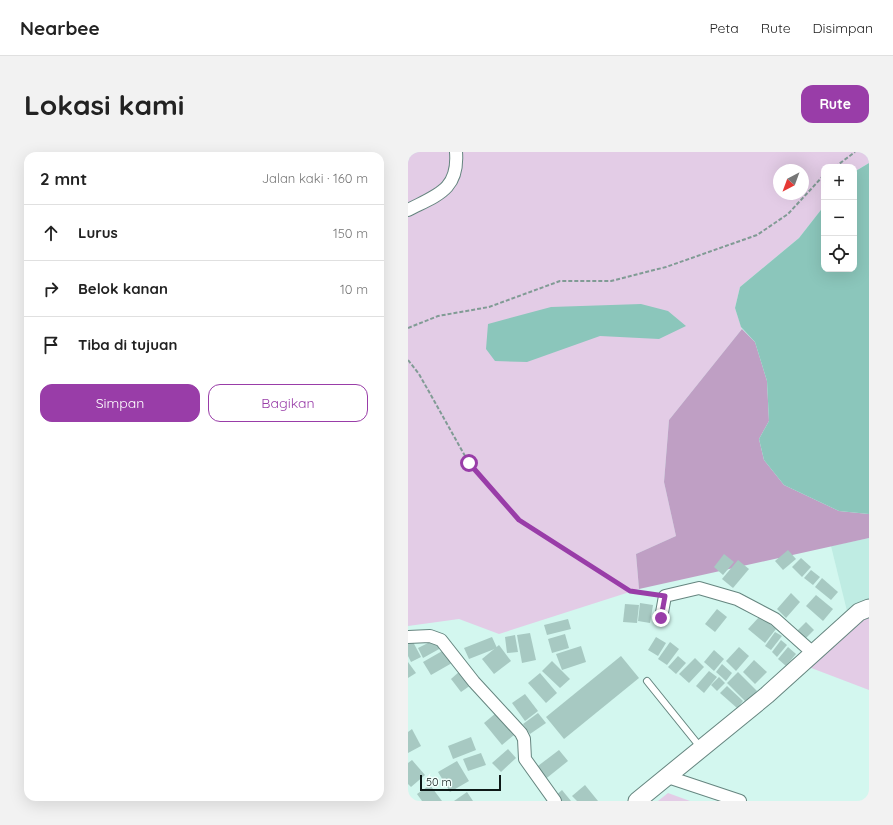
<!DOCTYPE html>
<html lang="id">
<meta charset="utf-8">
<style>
body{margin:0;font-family:Quicksand,sans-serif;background:#f2f2f2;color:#222}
.controls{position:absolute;right:12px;top:12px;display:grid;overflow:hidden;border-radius:8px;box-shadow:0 4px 16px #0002}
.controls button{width:36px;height:36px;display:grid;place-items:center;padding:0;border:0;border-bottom:1px solid #e0e0e0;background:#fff;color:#222;font:20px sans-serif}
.compass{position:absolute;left:365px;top:12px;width:36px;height:36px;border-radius:50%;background:#fff;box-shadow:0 4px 16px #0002;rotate:221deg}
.scale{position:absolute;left:12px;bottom:10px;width:81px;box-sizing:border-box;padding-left:4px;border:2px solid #0d1917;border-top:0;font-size:11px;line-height:14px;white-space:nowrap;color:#0d1917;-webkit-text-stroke:3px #f1fffc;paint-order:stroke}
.stop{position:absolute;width:12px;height:12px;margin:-9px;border:3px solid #993da8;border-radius:50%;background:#fff}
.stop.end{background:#993da8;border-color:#fff;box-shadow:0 1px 4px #0008}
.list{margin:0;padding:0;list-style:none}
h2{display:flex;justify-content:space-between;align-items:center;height:52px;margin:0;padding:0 16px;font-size:17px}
h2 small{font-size:13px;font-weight:400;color:#767676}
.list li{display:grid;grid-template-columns:26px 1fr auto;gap:12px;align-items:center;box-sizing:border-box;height:56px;padding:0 16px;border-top:1px solid #e0e0e0}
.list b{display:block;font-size:15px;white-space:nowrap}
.list em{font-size:13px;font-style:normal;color:#767676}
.actions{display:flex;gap:8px;padding:12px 16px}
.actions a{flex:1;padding:9px 0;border:1px solid #993da8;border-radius:12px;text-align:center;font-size:14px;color:#993da8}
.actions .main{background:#993da8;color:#fff}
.icon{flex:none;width:22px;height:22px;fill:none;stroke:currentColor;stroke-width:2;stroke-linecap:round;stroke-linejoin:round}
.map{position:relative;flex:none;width:461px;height:649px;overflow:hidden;border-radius:12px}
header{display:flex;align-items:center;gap:24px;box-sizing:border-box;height:56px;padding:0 20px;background:#fff;border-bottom:1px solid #e0e0e0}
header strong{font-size:19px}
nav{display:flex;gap:22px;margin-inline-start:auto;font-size:14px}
.intro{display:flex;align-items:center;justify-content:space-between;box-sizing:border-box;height:96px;padding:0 24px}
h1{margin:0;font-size:28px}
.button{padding:10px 18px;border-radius:12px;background:#993da8;color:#fff;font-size:14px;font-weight:700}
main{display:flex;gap:24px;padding:0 24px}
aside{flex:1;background:#fff;border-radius:12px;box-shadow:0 4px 16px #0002}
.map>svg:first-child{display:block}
</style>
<header>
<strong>Nearbee</strong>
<nav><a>Peta</a><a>Rute</a><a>Disimpan</a></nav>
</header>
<div class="intro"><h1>Lokasi kami</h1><a class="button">Rute</a></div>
<main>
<aside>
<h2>2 mnt<small>Jalan kaki · 160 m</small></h2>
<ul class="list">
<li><svg class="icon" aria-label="ahead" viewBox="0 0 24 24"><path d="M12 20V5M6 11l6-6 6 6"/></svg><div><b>Lurus</b></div><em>150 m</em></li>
<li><svg class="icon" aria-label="right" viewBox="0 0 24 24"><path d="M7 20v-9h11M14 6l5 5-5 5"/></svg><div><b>Belok kanan</b></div><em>10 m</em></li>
<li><svg class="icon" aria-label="arrive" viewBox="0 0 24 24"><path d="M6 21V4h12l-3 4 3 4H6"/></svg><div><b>Tiba di tujuan</b></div></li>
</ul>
<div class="actions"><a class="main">Simpan</a><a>Bagikan</a></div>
</aside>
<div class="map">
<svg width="461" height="649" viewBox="0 0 461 649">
<rect width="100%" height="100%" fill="#d3f7ef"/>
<path fill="#bfece3" d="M 461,386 L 461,456 L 439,459 L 423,394 Z"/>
<g fill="#e3cce6" fill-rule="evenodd">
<path d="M 0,0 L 461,0 L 461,11 L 446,20 L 446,15 L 416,15 L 416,54 L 391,86 L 332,135 L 327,156 L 334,177 L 261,268 L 256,330 L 268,384 L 228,402 L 231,437 L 91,482 L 51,467 L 0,474 ZM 371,18 L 395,18 L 395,42 L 371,42 Z"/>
<path d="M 461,464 L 461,538 L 398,514 L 432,484 Z"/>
<path d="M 260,641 L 282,649 L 250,649 Z"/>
</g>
<path fill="#bf9fc4" d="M 334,177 L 347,190 L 359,229 L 361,269 L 351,287 L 356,308 L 376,333 L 431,359 L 461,362 L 461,386 L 231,437 L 228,402 L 268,384 L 256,330 L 261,268 Z"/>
<g fill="#8bc6bb">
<path d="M 461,11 L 461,362 L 431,359 L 376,333 L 356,308 L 351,287 L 361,269 L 359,229 L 347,190 L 333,175 L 327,156 L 332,135 L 391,86 L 416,54 L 416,117 L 446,117 L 446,20 Z"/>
<path d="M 233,152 L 260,159 L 278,174 L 251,187 L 192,184 L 119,210 L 87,209 L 78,197 L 80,172 L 143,155 Z"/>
</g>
<g fill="#a7c9c2">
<path d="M 380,398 L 388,407 L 375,418 L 367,409 Z"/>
<path d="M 316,402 L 326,410 L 315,423 L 306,415 Z"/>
<path d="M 393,406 L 403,415 L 394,425 L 384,415 Z"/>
<path d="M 330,408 L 341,417 L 325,436 L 314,427 Z"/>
<path d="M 403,418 L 412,425 L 405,433 L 396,426 Z"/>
<path d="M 414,426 L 430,440 L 423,448 L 407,435 Z"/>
<path d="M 383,441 L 392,450 L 378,466 L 369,457 Z"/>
<path d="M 408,443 L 425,457 L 415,469 L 398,454 Z"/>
<path d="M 232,451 L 245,453 L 242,471 L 230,469 Z"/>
<path d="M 217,452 L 231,453 L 229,471 L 215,470 Z"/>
<path d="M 309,457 L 319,465 L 307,480 L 297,472 Z"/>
<path d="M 352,464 L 368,477 L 357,491 L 340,477 Z"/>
<path d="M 160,467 L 163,477 L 139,483 L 136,473 Z"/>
<path d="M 398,470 L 406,478 L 396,488 L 388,480 Z"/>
<path d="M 367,480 L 374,484 L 363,498 L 357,494 Z"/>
<path d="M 122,481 L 128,508 L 114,511 L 109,483 Z"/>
<path d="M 157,482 L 161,496 L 144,501 L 140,487 Z"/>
<path d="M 107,483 L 110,500 L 99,501 L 97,485 Z"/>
<path d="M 84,485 L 89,496 L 61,507 L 56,496 Z"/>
<path d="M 248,485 L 258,491 L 250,504 L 240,498 Z"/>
<path d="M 28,487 L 33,496 L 15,506 L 10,496 Z"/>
<path d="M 4,488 L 13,505 L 3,510 L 0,504 L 0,490 Z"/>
<path d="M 373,488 L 379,493 L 369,505 L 364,500 Z"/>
<path d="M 262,490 L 271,497 L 259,513 L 250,507 Z"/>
<path d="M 91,493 L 103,509 L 86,522 L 74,507 Z"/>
<path d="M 173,494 L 178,510 L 154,518 L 148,502 Z"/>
<path d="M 331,495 L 341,504 L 328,519 L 318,509 Z"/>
<path d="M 380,495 L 388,502 L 378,514 L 370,507 Z"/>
<path d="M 36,498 L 44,511 L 23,523 L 15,510 Z"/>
<path d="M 306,498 L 316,507 L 306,519 L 296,510 Z"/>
<path d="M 213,504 L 231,526 L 156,587 L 138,565 Z"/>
<path d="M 270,504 L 278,511 L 268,522 L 260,515 Z"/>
<path d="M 287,506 L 296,515 L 281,531 L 271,522 Z"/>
<path d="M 346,508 L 359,520 L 347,532 L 335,520 Z"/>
<path d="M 144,509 L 162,527 L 152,536 L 134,519 Z"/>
<path d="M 0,510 L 8,521 L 0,526 Z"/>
<path d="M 314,512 L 324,521 L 318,529 L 308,520 Z"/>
<path d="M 52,519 L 63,533 L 53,540 L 43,527 Z"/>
<path d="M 301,519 L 309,525 L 296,541 L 288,534 Z"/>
<path d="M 330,520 L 349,539 L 338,550 L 319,531 Z"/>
<path d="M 132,521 L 149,541 L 138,551 L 120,531 Z"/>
<path d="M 311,525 L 317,531 L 309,539 L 303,533 Z"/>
<path d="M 319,534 L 335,549 L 329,556 L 312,541 Z"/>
<path d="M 117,542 L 130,559 L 117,569 L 104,551 Z"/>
<path d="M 88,561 L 106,583 L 94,593 L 76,571 Z"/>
<path d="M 130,561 L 138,571 L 122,582 L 115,572 Z"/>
<path d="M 4,577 L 13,594 L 0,601 L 0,580 Z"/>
<path d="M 63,585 L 68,598 L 45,607 L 40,594 Z"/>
<path d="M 100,597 L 108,606 L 93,620 L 84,611 Z"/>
<path d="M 151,598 L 160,609 L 135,629 L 126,617 Z"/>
<path d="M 73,601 L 78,613 L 60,619 L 55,607 Z"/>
<path d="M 4,608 L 17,623 L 3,635 L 0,632 L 0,611 Z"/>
<path d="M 49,609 L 61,629 L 42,640 L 30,620 Z"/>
<path d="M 22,633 L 34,649 L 14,649 L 9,642 Z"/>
<path d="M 177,633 L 190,649 L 169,649 L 164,644 Z"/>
<path d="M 154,638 L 163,649 L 150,649 L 146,645 Z"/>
<path d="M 59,640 L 65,649 L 46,649 Z"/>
</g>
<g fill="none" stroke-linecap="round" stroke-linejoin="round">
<defs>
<path id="lane" d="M 239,529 L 293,596"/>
<g id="street">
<path d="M 0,58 C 29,43 51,38 48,0"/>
<path d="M 253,466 L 257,444 L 291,436 L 329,447 L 367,467 L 405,501"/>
<path d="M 0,485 L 22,484 L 33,488 L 66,530 L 113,581 L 116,587 L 117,607 L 147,649"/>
<path d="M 260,625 L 332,649"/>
</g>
<path id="secondary" d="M 229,649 L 359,543 L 451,460 L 461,456"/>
</defs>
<use href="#lane" stroke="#65857f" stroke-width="8"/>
<use href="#street" stroke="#65857f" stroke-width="14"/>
<use href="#secondary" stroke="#65857f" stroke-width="19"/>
<g stroke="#819b95" stroke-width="2" stroke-dasharray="4 2" stroke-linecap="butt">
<path d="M 427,15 L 447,0"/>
<path d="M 0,176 L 30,164 L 81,155 L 152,129 L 203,129 L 258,115 L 349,83 L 380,62 L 416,23"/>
<path d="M 0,208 L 11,222 L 61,311 L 111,367 L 222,439 L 247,442"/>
</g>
<use href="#lane" stroke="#fff" stroke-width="6"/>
<use href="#street" stroke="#fff" stroke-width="12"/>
<use href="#secondary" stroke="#fff" stroke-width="17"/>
</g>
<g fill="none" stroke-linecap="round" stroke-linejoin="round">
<path stroke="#993da8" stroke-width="5" d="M 61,311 L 111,368 L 222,439 L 257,444 L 253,466"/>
</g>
</svg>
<div class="controls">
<button>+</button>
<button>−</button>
<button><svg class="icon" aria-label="locate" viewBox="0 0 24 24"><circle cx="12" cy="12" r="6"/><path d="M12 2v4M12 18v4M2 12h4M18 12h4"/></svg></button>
</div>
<svg class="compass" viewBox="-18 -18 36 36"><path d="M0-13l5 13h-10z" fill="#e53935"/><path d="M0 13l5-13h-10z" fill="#767676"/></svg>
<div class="scale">50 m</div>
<div class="stop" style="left:61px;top:311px"></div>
<div class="stop end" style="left:253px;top:466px"></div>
</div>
</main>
